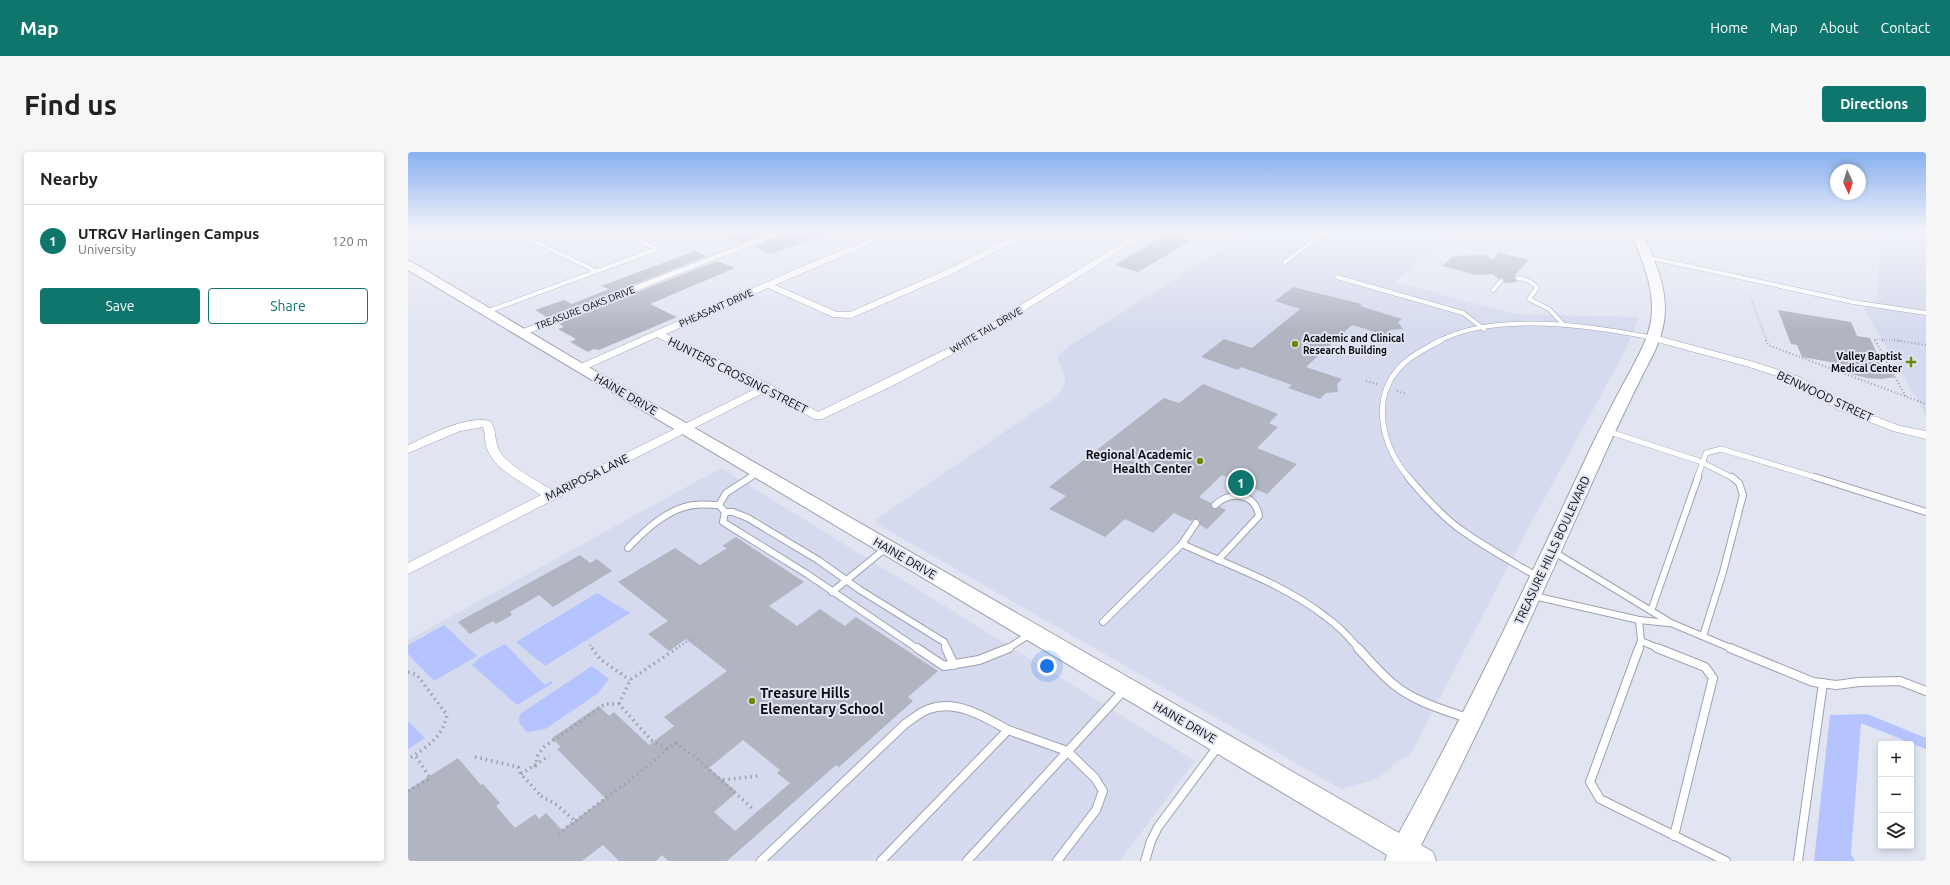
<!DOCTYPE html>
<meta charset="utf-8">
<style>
body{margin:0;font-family:Ubuntu,sans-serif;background:#f6f6f6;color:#222}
.controls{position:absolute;right:12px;bottom:12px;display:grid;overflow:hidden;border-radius:4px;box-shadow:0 2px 6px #0003}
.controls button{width:36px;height:36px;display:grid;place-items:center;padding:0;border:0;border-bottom:1px solid #e0e0e0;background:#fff;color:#222;font:20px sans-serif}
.compass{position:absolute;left:1422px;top:12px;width:36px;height:36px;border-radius:50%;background:#fff;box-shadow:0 2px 6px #0003;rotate:176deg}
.you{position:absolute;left:639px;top:514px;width:14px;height:14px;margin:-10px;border:3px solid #fff;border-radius:50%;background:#1a73e8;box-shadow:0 0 0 6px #1a73e833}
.badge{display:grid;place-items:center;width:26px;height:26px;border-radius:50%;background:#0f766e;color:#fff;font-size:13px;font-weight:700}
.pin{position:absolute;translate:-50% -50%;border:2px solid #fff;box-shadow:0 1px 4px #0006}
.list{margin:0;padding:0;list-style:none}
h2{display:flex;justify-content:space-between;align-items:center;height:52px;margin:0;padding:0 16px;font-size:17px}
h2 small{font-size:13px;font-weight:400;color:#767676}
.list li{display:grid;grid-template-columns:26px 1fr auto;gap:12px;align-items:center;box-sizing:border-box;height:72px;padding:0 16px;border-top:1px solid #e0e0e0}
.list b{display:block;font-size:15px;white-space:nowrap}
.list p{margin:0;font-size:13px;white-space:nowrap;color:#767676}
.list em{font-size:13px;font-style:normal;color:#767676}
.actions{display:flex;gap:8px;padding:12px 16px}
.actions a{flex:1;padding:9px 0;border:1px solid #0f766e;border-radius:4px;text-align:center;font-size:14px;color:#0f766e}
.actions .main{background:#0f766e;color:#fff}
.icon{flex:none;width:22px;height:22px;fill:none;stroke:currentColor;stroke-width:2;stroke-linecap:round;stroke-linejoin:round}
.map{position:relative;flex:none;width:1518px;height:709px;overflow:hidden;border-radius:4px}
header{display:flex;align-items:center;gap:24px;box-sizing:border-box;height:56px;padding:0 20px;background:#0f766e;color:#fff}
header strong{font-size:19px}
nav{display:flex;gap:22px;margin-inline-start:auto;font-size:14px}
.intro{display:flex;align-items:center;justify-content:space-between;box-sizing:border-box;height:96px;padding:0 24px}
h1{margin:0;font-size:28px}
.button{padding:10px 18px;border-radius:4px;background:#0f766e;color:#fff;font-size:14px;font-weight:700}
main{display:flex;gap:24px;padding:0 24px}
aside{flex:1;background:#fff;border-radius:4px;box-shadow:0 2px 6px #0003}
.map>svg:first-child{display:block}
</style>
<header>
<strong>Map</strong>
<nav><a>Home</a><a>Map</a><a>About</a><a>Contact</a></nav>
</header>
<div class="intro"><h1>Find us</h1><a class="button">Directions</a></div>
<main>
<aside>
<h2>Nearby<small></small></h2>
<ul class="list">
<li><span class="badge">1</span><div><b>UTRGV Harlingen Campus</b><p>University</p></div><em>120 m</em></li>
</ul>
<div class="actions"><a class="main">Save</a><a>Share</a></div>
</aside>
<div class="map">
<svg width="1518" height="709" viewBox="0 0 1518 709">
<rect width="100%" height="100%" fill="#e1e5f2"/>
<g fill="#d5daee">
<path d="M 843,79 L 1021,79 L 1039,84 L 986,130 L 1107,162 L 1231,165 L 1217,199 L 1116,384 L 1002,603 L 987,610 L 981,617 L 966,628 L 933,637 L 469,372 L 467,368 L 648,245 L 657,233 L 657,223 L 649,206 L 651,203 L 661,194 Z"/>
<path d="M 1474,80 L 1518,88 L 1518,263 L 1456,157 L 1468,149 Z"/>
<path d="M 313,316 L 787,609 L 712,709 L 0,709 L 0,488 Z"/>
</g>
<g fill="#b5c3fe">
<path d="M 189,441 L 222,461 L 137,514 L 108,490 Z"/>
<path d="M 36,473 L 69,504 L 26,529 L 0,502 L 0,493 Z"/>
<path d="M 97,492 L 137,533 L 143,529 L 145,531 L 109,553 L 64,513 L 71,506 Z"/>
<path d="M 184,514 L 201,527 L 189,542 L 137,577 L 119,580 C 113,574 109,570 112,562 Z"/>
<path d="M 1459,562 L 1518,586 L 1518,597 L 1453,571 L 1443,702 L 1447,709 L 1406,709 L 1422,563 Z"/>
<path d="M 0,569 L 17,586 L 0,597 Z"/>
</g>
<g fill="#b1b5c2" fill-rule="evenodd">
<path d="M 340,79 L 363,79 L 334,90 L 322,86 Z"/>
<path d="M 381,79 L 421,79 L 421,80 L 364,102 L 345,95 Z"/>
<path d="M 759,82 L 783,89 L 730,120 L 707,113 Z"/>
<path d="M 287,99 L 299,104 L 140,166 L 127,158 L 156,148 L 164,152 L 201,137 L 193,134 Z"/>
<path d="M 1091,101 L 1121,108 L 1107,123 L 1107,128 L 1110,130 L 1096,131 L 1095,126 L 1090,127 L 1085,122 L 1068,123 L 1034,114 L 1045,104 L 1078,103 L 1084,108 Z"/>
<path d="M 309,109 L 327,116 L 242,152 L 269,165 L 191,198 L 186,197 L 180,200 L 162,190 L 168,187 L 150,177 L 156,175 L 150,171 Z"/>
<path d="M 885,135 L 954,152 L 952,154 L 994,167 L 990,170 L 995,177 L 982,178 L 977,183 L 944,173 L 898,215 L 934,227 L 929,232 L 930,240 L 918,241 L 912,247 L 880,236 L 884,233 L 833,215 L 830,218 L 793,205 L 816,187 L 844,196 L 892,157 L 867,149 Z"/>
<path d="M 1370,158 L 1443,170 L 1449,184 L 1462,186 L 1474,213 L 1487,225 L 1473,227 L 1459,226 L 1443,222 L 1427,211 L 1394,205 L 1389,193 L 1383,192 Z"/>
<path d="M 795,232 L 870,262 L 861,271 L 870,275 L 849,296 L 889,312 L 859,342 L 814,323 L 791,345 L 803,351 L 805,357 L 812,355 L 818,358 L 799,377 L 792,373 L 792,369 L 790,367 L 786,367 L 783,369 L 766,361 L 745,381 L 717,367 L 697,385 L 641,357 L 658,344 L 641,335 L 756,246 L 771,251 Z"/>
<path d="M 328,385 L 396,430 L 361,454 L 389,474 L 412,457 L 437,474 L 448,465 L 530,519 L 500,545 L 505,549 L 431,615 L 428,613 L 319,709 L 260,709 L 254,703 L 248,709 L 211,709 L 195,693 L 174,709 L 0,709 L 0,638 L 50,606 L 73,633 L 75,632 L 92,651 L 88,654 L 107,676 L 127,662 L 131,667 L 138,661 L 154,678 L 197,646 L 149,597 L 153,595 L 144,586 L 191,554 L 201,564 L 206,560 L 241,593 L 266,574 L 256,565 L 319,519 L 278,487 L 261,499 L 240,482 L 260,469 L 210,430 L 267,396 L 292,413 L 319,396 L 314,394 ZM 335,588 L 372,618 L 369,621 L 382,631 L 327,679 L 306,660 L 329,640 L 301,616 Z"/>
<path d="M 172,403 L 182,411 L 189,407 L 204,419 L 145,455 L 131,443 L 102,460 L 104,463 L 88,472 L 85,469 L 62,482 L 50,470 Z"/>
</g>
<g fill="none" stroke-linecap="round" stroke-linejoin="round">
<defs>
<g id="lane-far3">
<path d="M 105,79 L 188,119"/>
<path d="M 1239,105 L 1445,150 L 1518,161"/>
<path d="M 877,110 L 918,79"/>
<path d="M 929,125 L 1055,161 L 1076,177"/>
<path d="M 1110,126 C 1118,127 1124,129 1129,136 L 1121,147 L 1141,157 L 1156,173"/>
<path d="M 1085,138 L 1093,129"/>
<path d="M 78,160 L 249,97 L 209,79"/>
<path d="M 1031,189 C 1088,159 1185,174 1246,186"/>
</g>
<g id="lane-far2">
<path d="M 1199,279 L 1291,309 L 1325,326"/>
<path d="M 341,326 L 351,320"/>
<path d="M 1001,326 C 974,294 961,246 994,213 C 1005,202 1019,196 1033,188"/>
<path d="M 1289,326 L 1298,301 L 1313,297 L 1410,326"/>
</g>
<g id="lane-far1">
<path d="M 343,325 L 318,341 L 311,353 L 317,360 L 325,360 L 340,366 L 410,408 L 452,438 L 536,490 L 539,497"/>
<path d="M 1000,325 C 1015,343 1031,361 1049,375 C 1075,394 1103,409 1130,425"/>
<path d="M 1407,325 L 1518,360"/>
<path d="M 807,353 C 822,339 847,340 851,364 L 810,408"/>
<path d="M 317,360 L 315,370 L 399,422 L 510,497"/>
<path d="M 774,392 L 788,371"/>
<path d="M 220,396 C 237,378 260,356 286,353 C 294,352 303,353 311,353"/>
<path d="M 1146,400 L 1263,471 L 1325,497"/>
<path d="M 424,440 L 478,396"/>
<path d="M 1126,444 L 1231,468 L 1260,471"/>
<path d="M 1243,459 L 1290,325"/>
<path d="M 695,470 L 774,392 C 822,414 876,432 918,465 C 931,474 941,485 951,497"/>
<path d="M 1295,484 L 1315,420 L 1335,343 L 1331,331 L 1324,325"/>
<path d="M 1233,489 L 1252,497"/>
<path d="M 599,497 L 622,482"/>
<path d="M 1230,497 L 1233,489 L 1231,468"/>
</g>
<g id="lane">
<path d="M 509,496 L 536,514 L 571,508 L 601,496"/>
<path d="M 538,496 L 546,513"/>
<path d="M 950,496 C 961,508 972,521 984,531 C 1005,549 1033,557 1059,566"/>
<path d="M 1231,496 L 1182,630 L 1192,647 L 1318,709"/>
<path d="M 1249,496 L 1297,515 L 1305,526 L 1266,684"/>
<path d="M 1322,496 L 1405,530 L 1428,533 L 1451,530 L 1492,529 L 1518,539"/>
<path d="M 353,709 L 497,572 C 505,567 512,560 521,557 C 548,547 577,565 600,578"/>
<path d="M 473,709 L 600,578 L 659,599 L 687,626 L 695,639 L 688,658 L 649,709"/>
<path d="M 559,709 L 716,538"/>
<path d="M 737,709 L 743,689 L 750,675 L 811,593"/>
<path d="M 1390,709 L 1415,531"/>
</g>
<g id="street">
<path d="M 368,79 L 380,79 L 116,183 L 110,183 L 108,181 L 110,179 Z"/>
<path d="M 481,79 L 493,79 L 367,133 L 429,160 L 442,160 L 536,119 L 617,79 L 628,79 L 542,123 L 443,166 L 425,165 L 360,136 L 258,182 L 363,233 L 410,260 L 549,192 L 719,88 L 733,79 L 744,79 L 556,196 L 486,233 L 414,267 L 406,267 L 359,239 L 0,422 L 0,411 L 133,343 C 116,331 89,319 80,299 C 76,292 78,283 75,275 L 52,279 L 0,301 L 0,293 C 22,283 58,263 82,269 C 89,278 86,288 91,298 C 98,313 130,329 144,338 L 351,235 L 249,185 L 176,218 L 168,218 L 167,216 L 168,214 L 400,112 Z"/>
<path d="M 1246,183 L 1346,210 L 1392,225 L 1437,253 L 1492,274 L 1518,279 L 1518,287 L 1485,279 L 1429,257 L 1384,229 L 1338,214 L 1242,188 L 1241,186 L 1242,184 Z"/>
</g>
<g id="secondary">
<path d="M 1222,79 L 1233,79 C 1246,107 1261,137 1256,169 C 1253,189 1244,205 1235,222 C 1223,246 1211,271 1200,295 C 1140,429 1080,563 1013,693 L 1025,700 L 1028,709 L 977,709 L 979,703 L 0,118 L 0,109 L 4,110 L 177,213 L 991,681 C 1062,553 1124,421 1186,289 C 1198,265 1210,241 1223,218 C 1231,202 1240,187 1243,169 C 1248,137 1234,108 1222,79 Z"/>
<path d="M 1499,79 L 1518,79 L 1518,85 L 1500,81 Z"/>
</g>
</defs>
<use href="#lane-far3" stroke="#9fa2af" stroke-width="5"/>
<use href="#lane-far2" stroke="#9fa2af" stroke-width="6"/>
<use href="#lane-far1" stroke="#9fa2af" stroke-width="8"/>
<use href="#lane" stroke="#9fa2af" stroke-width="10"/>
<use href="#street" stroke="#9fa2af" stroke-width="1"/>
<use href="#secondary" stroke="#9fa2af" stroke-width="2"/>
<g stroke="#9da0aa" stroke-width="1.5" stroke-dasharray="0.5 2" stroke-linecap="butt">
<path d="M 1341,142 L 1359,189"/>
<path d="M 1467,189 L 1466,187 L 1493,189"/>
</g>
<g stroke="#9da0aa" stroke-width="2" stroke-dasharray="1 2.5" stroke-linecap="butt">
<path d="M 1358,188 L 1360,193 L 1518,252"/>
<path d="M 1467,188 L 1498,245"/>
<path d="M 1474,188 L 1477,188"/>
<path d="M 1486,188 L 1518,193"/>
<path d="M 958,229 L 969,232"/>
<path d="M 989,239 L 998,242"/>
</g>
<g stroke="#9da0aa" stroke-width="2.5" stroke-dasharray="1 3" stroke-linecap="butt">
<path d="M 182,493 L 185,497"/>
<path d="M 268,497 L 285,485"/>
</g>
<g stroke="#9da0aa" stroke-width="3.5" stroke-dasharray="1.5 4" stroke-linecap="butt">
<path d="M 184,496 L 192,507 L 222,528"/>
<path d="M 0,520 L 9,523 L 39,563 C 35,585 18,596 0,607"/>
<path d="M 211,552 L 222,528 L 269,496"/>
<path d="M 267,591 L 286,604 L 345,657"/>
<path d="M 67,605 L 110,615 L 113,622 L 134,645"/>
<path d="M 127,615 L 130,603 L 136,595 L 197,552 L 211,552 L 243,588 L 259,597"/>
<path d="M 113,622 L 141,604"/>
<path d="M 315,628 L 350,624"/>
<path d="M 0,639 L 22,626 L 7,603"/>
<path d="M 133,644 L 149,653 L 167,669"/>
<path d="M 150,682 L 226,625 L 271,588"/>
</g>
<use href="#lane-far3" stroke="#fff" stroke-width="4"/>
<use href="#lane-far2" stroke="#fff" stroke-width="5"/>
<use href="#lane-far1" stroke="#fff" stroke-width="6"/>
<use href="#lane" stroke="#fff" stroke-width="8"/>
<use href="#street" fill="#fff" fill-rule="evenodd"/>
<use href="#secondary" fill="#fff" fill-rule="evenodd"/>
</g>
<linearGradient id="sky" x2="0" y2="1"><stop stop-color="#88b0f0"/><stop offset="0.44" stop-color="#f2f3f9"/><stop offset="1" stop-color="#f2f3f9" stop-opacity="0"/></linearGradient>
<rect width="1518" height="179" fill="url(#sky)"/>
<g fill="#6a8905" stroke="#e1e5f2" stroke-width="1.5">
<circle cx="887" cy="192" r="4"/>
<path d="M1501 204h4v4h4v4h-4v4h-4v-4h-4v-4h4z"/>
<circle cx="792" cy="309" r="4"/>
<circle cx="344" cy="549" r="4"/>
</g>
<g text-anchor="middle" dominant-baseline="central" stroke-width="4" stroke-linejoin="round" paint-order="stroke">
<g font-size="10" fill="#0a0c10" stroke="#e1e5f2">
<text transform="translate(177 156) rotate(-21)">TREASURE OAKS DRIVE</text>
<text transform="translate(308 156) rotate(-24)">PHEASANT DRIVE</text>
<text transform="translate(578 178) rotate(-30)">WHITE TAIL DRIVE</text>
</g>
<g font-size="10" font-weight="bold" fill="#0a0c10" stroke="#e1e5f2" text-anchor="start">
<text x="895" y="186">Academic and Clinical<tspan x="895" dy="12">Research Building</tspan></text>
<text x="1494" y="204" text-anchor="end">Valley Baptist<tspan x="1494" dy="12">Medical Center</tspan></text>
</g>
<g font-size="12" fill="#0a0c10" stroke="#e1e5f2">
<text transform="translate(330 223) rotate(27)">HUNTERS CROSSING STREET</text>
<text transform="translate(218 242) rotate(30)">HAINE DRIVE</text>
<text transform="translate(1417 244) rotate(25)">BENWOOD STREET</text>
<text transform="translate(179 325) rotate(-26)">MARIPOSA LANE</text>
<text transform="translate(1144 398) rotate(-65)">TREASURE HILLS BOULEVARD</text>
<text transform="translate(497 406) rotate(30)">HAINE DRIVE</text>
<text transform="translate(777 570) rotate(30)">HAINE DRIVE</text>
</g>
<g font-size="12" font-weight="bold" fill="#0a0c10" stroke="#e1e5f2" text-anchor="end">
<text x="784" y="302">Regional Academic<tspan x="784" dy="14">Health Center</tspan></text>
</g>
<g font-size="14" font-weight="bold" fill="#0a0c10" stroke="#e1e5f2" text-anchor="start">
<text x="352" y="541">Treasure Hills<tspan x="352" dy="16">Elementary School</tspan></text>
</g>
</g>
</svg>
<div class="controls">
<button>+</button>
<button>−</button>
<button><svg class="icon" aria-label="layers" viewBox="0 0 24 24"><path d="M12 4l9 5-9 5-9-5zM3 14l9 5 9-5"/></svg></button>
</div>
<svg class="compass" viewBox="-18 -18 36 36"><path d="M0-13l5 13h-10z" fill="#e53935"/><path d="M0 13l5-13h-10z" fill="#767676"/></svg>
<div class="you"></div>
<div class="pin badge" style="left:833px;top:331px">1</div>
</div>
</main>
